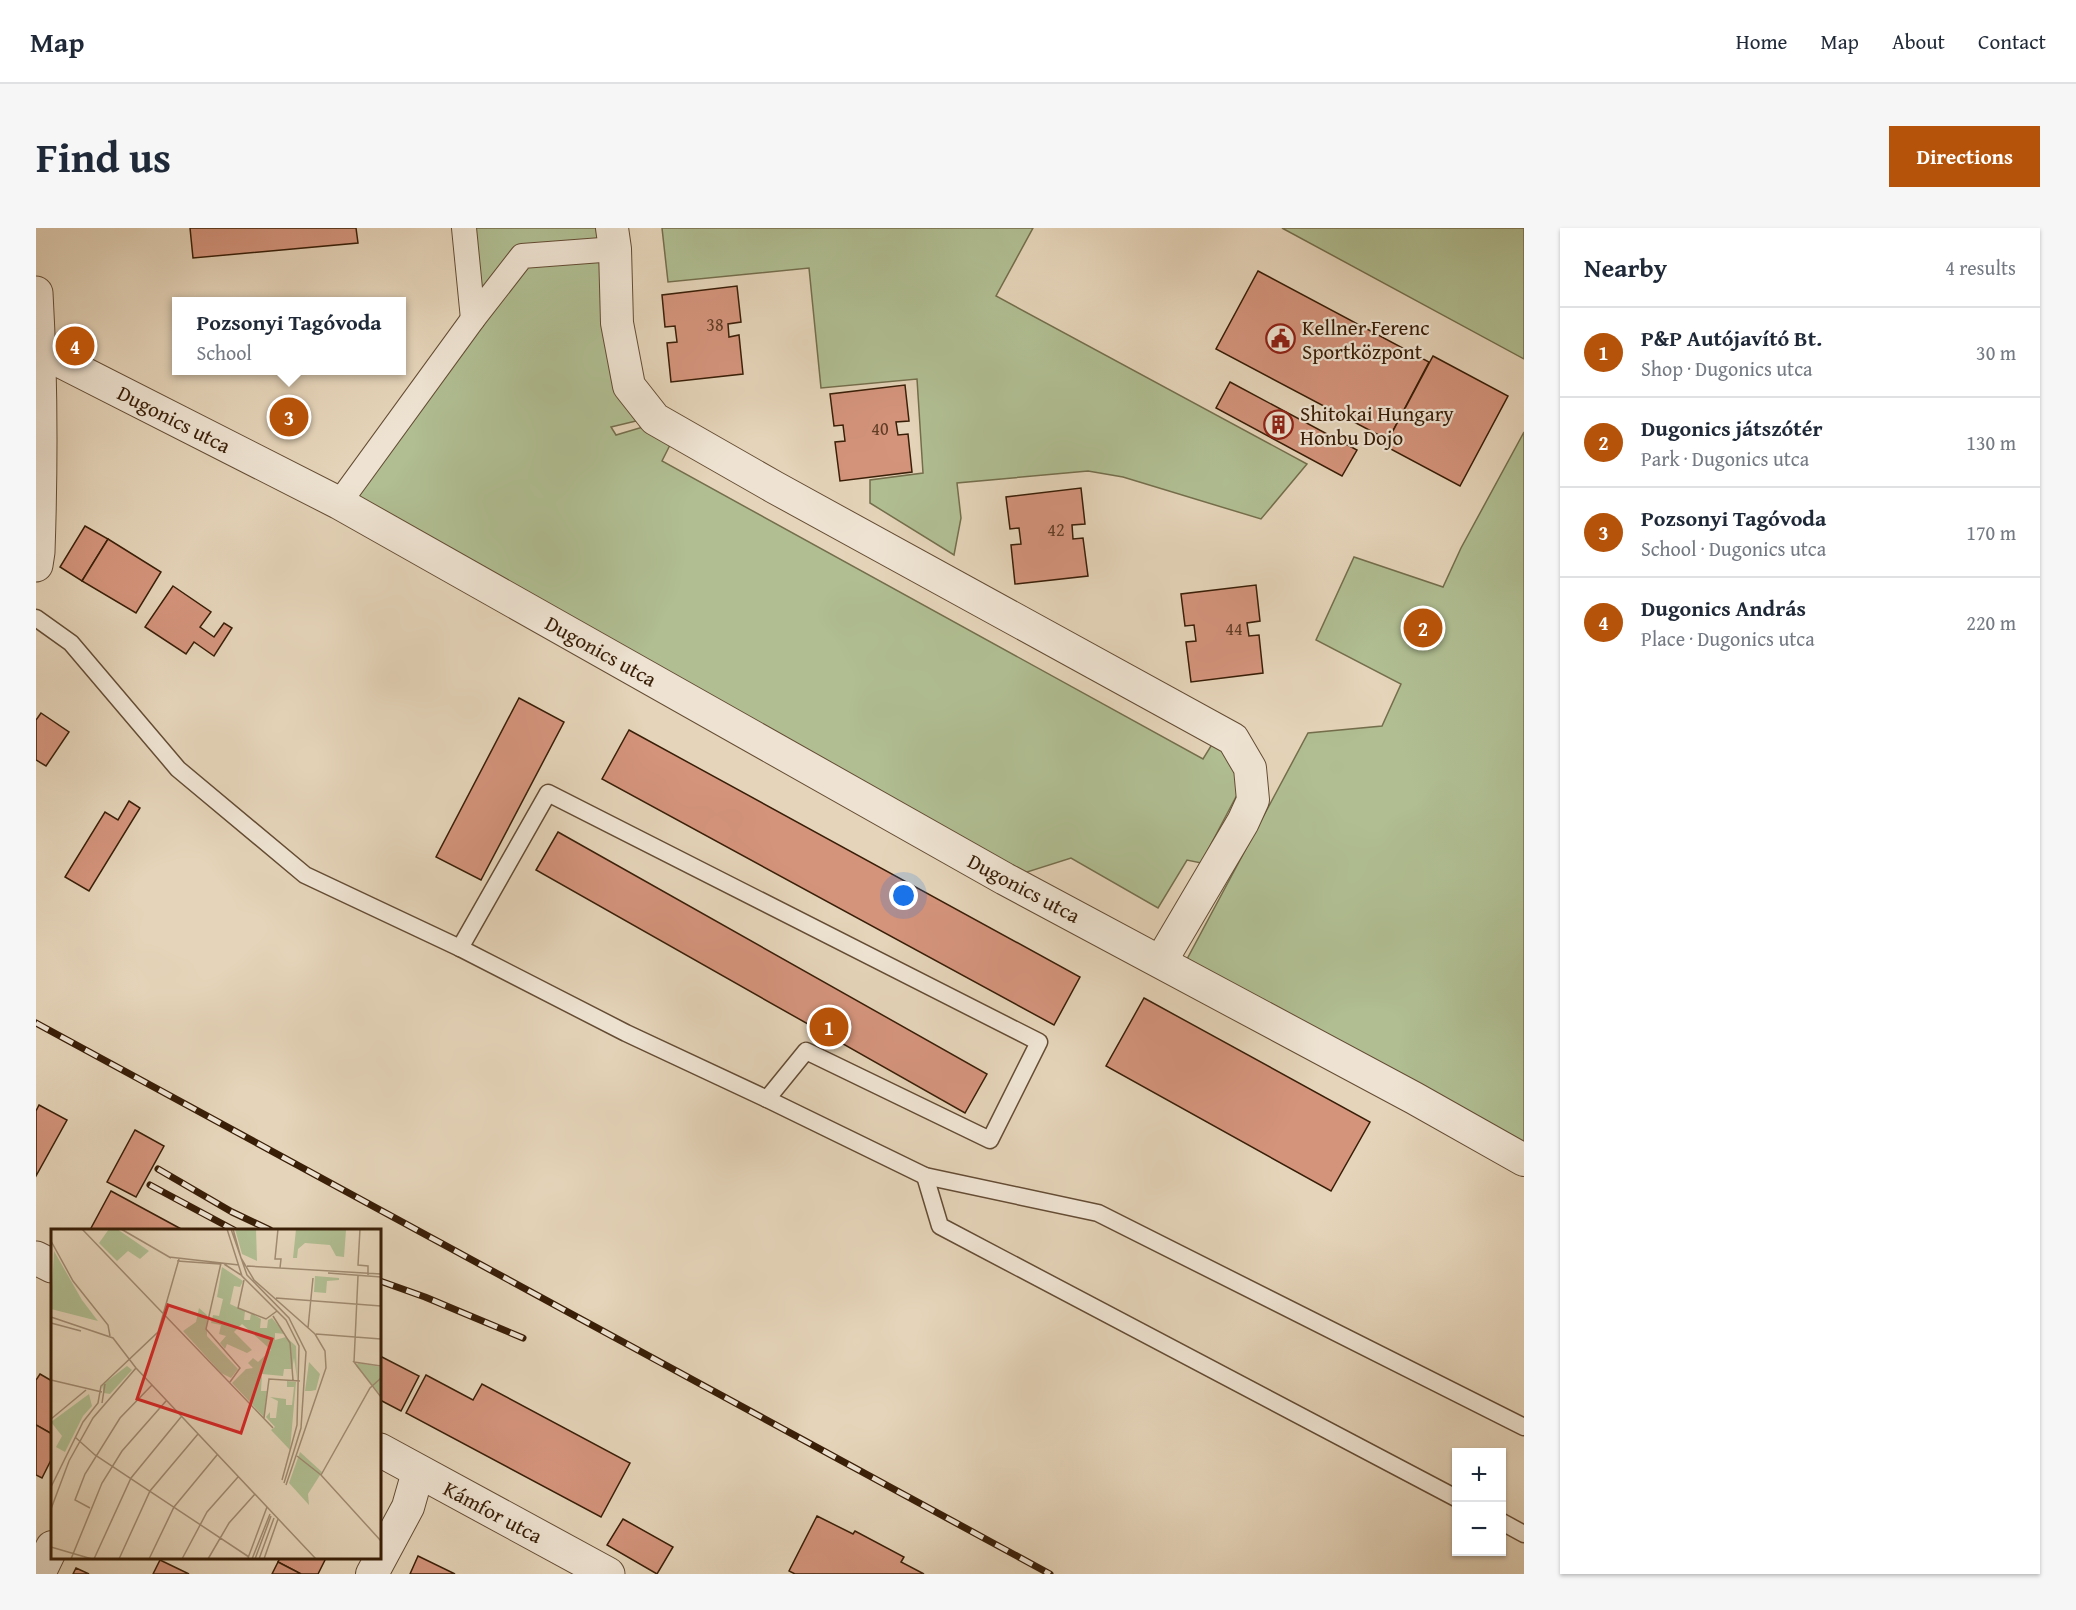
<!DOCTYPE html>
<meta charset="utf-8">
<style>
body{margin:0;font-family:"Gentium Book Plus",serif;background:#f6f6f7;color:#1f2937}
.controls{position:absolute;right:18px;bottom:18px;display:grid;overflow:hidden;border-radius:0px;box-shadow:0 2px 4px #0004}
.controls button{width:54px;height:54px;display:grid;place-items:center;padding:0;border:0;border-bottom:2px solid #e0e1e3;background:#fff;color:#1f2937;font:30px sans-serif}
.you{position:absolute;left:868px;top:668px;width:21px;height:21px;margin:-15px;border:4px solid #fff;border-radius:50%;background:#1a73e8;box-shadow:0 0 0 9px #1a73e833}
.badge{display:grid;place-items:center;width:39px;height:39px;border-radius:50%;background:#b45309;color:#fff;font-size:20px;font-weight:700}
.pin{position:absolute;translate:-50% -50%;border:3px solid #fff;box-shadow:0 2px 6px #0006}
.popup{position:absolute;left:136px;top:69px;width:234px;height:78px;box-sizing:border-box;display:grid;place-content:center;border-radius:0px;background:#fff;filter:drop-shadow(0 2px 4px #0005);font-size:20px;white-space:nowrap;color:#747a83}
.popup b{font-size:22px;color:#1f2937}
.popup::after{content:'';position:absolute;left:50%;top:100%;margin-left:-12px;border:12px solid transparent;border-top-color:#fff}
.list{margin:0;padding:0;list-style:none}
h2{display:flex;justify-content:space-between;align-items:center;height:78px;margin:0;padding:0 24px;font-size:26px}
h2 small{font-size:20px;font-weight:400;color:#747a83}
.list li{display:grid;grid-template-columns:39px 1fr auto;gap:18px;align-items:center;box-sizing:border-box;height:90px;padding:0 24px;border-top:2px solid #e0e1e3}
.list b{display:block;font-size:22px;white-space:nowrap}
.list p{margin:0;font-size:20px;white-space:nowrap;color:#747a83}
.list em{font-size:20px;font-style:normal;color:#747a83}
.map{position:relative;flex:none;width:1488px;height:1346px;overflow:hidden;border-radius:0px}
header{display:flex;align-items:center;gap:36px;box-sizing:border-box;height:84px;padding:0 30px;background:#fff;border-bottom:2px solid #e0e1e3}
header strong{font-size:28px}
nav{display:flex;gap:33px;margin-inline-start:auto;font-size:21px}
.intro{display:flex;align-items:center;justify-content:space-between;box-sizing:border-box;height:144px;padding:0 36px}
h1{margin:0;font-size:42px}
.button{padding:15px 27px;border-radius:0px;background:#b45309;color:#fff;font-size:21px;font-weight:700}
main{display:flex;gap:36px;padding:0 36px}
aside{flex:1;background:#fff;border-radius:0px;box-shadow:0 2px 4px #0004}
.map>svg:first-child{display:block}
</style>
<header>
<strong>Map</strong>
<nav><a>Home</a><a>Map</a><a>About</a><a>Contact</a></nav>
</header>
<div class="intro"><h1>Find us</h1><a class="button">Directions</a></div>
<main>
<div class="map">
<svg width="1488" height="1346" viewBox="0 0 1488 1346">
<rect width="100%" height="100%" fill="#e5d4b9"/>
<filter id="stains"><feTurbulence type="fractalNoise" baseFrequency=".00333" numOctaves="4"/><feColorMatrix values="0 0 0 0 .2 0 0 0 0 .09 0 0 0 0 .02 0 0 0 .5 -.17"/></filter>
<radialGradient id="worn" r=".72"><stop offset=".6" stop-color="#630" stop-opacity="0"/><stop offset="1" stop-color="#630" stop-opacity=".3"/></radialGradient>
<g fill="#b0be92" stroke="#746e4c" stroke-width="1.5">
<path d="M 429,0 L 563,0 L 581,164 L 600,193 L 575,199 L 580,207 L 610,198 L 634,217 L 626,233 L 1167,531 L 1178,513 L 1197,536 L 1202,565 L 1165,635 L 1151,632 L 1122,680 L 1035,630 L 969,651 L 308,278 L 439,98 Z"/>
<path d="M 626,0 L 997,0 L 960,68 L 1271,236 L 1225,291 L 1087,249 L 1052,243 L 921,255 L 925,290 L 918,327 L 834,275 L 834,252 L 887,245 L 881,151 L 785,160 L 773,40 L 632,54 Z"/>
<path d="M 1246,0 L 1488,0 L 1488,131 Z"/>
<path d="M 1488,204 L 1488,926 L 1150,733 L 1272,505 L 1346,498 L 1365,456 L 1280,412 L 1318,329 L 1407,359 L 1425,320 Z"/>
</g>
<g fill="#d4947c" stroke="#391e07" stroke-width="1.5">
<path d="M 154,0 L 320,0 L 322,15 L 157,30 Z"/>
<path d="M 1222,43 L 1393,134 L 1352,212 L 1180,121 Z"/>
<path d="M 701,58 L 705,94 L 692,96 L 693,109 L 703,107 L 707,146 L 635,154 L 631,115 L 641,114 L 639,98 L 629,99 L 626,67 Z"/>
<path d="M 1397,128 L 1472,168 L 1424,258 L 1349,218 Z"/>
<path d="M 1194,154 L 1321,222 L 1306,248 L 1180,180 Z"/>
<path d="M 869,157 L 873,193 L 860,194 L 862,207 L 872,206 L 876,244 L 804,253 L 799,214 L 809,213 L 807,197 L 798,198 L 794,166 Z"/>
<path d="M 1045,260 L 1049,296 L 1036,297 L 1037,311 L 1047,310 L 1052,348 L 979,356 L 975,317 L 985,316 L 983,300 L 974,301 L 970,269 Z"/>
<path d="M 49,298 L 72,311 L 46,353 L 24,339 Z"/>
<path d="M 72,311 L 125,344 L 100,385 L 46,353 Z"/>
<path d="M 1220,357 L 1224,393 L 1211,395 L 1213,408 L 1223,407 L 1227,445 L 1155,454 L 1150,414 L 1160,413 L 1158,397 L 1149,398 L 1145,366 Z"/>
<path d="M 137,358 L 175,384 L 164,399 L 178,409 L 188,395 L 196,400 L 178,428 L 158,414 L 150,426 L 109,399 Z"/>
<path d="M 483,470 L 528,494 L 445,652 L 400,629 Z"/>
<path d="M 5,485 L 33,504 L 10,538 L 0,532 L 0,492 Z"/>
<path d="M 593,502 L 1044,749 L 1018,797 L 566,551 Z"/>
<path d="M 93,573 L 104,580 L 53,663 L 29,649 L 69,584 L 82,592 Z"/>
<path d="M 522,604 L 951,846 L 929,885 L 500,642 Z"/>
<path d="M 1108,770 L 1334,894 L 1295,963 L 1070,838 Z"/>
<path d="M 3,877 L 31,892 L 0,948 L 0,883 Z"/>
<path d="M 99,902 L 128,918 L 100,969 L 71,954 Z"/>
<path d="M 75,963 L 147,1002 L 54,1002 Z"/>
<path d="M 344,1128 L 383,1148 L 365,1183 L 344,1172 Z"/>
<path d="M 4,1146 L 16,1153 L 16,1206 L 0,1197 L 0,1152 Z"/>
<path d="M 390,1147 L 437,1172 L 446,1156 L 594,1235 L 565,1289 L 370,1185 Z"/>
<path d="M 0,1197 L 16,1206 L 16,1230 L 6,1250 L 0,1247 Z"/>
<path d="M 781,1288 L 817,1306 L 819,1303 L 868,1329 L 865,1334 L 888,1346 L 759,1346 L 753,1343 Z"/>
<path d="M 587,1291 L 637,1319 L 621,1346 L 571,1317 Z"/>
<path d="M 382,1328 L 419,1346 L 374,1346 Z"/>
<path d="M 244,1330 L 290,1330 L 282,1346 L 265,1346 L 242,1334 Z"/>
<path d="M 124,1332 L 153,1346 L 117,1346 Z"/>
<path d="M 242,1334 L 265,1346 L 236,1346 Z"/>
<path d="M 40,1340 L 53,1346 L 37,1346 Z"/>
</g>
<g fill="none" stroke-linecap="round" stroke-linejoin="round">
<defs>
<g id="service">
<path d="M 0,390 L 35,415 L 142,541 L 269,647 L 424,720 L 590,805 L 731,871 L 889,948 L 1062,985 L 1488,1199"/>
<path d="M 424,720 L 512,565 L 1003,814 L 954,912 L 770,823 L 731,871"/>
<path d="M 889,948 L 904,998 L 1420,1270"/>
<path d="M 1466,1294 L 1488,1306"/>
</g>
<g id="pedestrian">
<path d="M 428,0 L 437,91"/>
<path d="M 303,275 L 437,91 L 486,28 L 579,21"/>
</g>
<g id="minor">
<path d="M 576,0 L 579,21 L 581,95 L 593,158 L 619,191 L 738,259 L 1197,511 L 1214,540 L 1217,572 L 1207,594 L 1125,733"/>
<path d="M 0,121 L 303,275 L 969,651 L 1378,870 L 1488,932"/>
<path d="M 3,1346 L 16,1319"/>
<path d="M 336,1346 L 372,1279 L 382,1244"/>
</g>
<g id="tertiary">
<path d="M 0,65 C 5,152 5,237 2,324 L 0,337"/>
<path d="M 0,1030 L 16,1038"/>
<path d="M 344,1222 L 572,1346"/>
</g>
</defs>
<use href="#service" stroke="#644c34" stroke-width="19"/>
<use href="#pedestrian" stroke="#644c34" stroke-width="26"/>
<use href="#minor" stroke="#644c34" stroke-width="34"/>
<use href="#tertiary" stroke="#644c34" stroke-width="35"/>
<use href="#service" stroke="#eee3d2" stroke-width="16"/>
<use href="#pedestrian" stroke="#eee3d2" stroke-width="24"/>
<use href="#minor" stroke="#eee3d2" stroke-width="32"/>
<use href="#tertiary" stroke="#eee3d2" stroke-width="33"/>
<defs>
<g id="rail">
<path d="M 0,795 L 1014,1346"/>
<path d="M 122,941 L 196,984 L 234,1002"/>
<path d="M 114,957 L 198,1002"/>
<path d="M 344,1053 L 389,1069 L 487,1110"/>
</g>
</defs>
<use href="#rail" stroke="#391e07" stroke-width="7"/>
<use href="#rail" stroke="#eee3d2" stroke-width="4.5" stroke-dasharray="14" stroke-linecap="butt"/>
</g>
<defs>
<symbol id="civic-ring" viewBox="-11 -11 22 22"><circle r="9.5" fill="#eee3d2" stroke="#8f2418" stroke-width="1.5"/><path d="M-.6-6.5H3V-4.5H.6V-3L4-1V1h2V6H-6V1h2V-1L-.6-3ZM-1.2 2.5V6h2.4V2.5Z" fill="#8f2418"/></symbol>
<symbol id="building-ring" viewBox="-11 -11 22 22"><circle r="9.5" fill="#eee3d2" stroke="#8f2418" stroke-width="1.5"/><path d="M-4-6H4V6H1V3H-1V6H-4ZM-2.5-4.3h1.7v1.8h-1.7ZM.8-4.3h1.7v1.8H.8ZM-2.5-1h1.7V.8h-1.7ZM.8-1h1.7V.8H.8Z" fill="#8f2418"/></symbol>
</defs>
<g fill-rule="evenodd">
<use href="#civic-ring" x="1228" y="94" width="33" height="33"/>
<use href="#building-ring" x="1226" y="180" width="33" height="33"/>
</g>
<g text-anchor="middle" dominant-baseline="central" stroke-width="4.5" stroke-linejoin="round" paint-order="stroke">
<g font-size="18" fill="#603c24">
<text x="679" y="96">38</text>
<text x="844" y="200">40</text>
<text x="1020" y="301">42</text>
<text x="1198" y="400">44</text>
</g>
<g font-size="21" fill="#391e07" stroke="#eee3d2" text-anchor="start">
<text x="1266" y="99">Kellner Ferenc<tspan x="1266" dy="24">Sportközpont</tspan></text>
<text x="1264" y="185">Shitokai Hungary<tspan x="1264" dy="24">Honbu Dojo</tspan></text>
</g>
<g font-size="21" fill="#391e07" stroke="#eee3d2">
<text transform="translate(138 191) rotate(27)">Dugonics utca</text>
<text transform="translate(565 423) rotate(29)">Dugonics utca</text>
<text transform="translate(988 660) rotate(28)">Dugonics utca</text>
<text transform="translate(457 1284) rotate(28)">Kámfor utca</text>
</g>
</g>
<g transform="translate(15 1001)">
<rect width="330" height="330" fill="#e5d4b9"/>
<path d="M 58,0 L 66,0 L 98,22 L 89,30 L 77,22 L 66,32 L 48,14 ZM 184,0 L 205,0 L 206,32 L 191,25 ZM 245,0 L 295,1 L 293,28 L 285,27 L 279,16 L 254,14 L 247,20 L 246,29 L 242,29 ZM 3,22 L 31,71 L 47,92 L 0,80 ZM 171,38 L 192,52 L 189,58 L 183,57 L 179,75 L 194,82 L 193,91 L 199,91 L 200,84 L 210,90 L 209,99 L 216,99 L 217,91 L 221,89 L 234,105 L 224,104 L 224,111 L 235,108 L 245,117 L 246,149 L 243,129 L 241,140 L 233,140 L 232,147 L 211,145 L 210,162 L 216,162 L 213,188 L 181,154 L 195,140 L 202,139 L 197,134 L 202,129 L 207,133 L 220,121 L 191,95 L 183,103 L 201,121 L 196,124 L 176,115 L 174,120 L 169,114 L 175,107 L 168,105 L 170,96 L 160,94 L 162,86 L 168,87 L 172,70 L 166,68 ZM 264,47 L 288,49 L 288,51 L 276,52 L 275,64 L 263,63 ZM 148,79 L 156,86 L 156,107 L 187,140 L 180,149 L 170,144 L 132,102 L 145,93 ZM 258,133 L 269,145 L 265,161 L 260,162 L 254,162 ZM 307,134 L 330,138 L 330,166 L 305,137 ZM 76,137 L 81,141 L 59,165 L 53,164 L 51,156 ZM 236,152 L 245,153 L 239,221 L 220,201 L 224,198 L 215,188 L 219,183 L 219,189 L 225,189 L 227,172 L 219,168 L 235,170 L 235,176 L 241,176 L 243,158 L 236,158 ZM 38,165 L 41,177 L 32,187 L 14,223 L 5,218 L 11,207 L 0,193 ZM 249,223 L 271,243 L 257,265 L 258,276 L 238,254 Z" fill="#b0be92"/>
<path fill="none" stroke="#a08b72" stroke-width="1.5" d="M 31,0 L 222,199M 70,0 L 120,29M 176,0 L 191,47 L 235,91 L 248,117 L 246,196 L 231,251M 180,0 L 196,46 L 238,89 L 255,123 L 250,199 L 233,254M 182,0 L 190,29 L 203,51 L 264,105 L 274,122 L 275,139 L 235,256M 227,0 L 224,30 L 230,30 L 229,39M 309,0 L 307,36 L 317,37 L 317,46M 0,12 L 22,52 L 57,96 L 59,107M 118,28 L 188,36M 126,32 L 169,35M 170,34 L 155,100 L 189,139 L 179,153M 173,35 L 190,46M 196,37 L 330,45M 277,44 L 330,48M 193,51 L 187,79 L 215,90 L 226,82M 225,69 L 330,77M 222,87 L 239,114 L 242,151M 0,88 L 62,109 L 85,139 L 265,330M 0,94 L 30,102M 257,99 L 262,49M 265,105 L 330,110M 303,133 L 307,47M 330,137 L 303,133 L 330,168M 0,151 L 51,163M 51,174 L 54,155M 213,189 L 218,150 L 249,152M 0,190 L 35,161M 24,208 L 44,226 L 198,328M 246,227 L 270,246 L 330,312M 270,246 L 319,159 L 330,149M 0,258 L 32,193 L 47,174 L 50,157 L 107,103 L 128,30M 39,279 L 24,271 L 34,245 L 69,189 L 101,156M 0,280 L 18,232 L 42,189 L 85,139M 0,318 L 41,330M 197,329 L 216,278M 20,330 L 51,254 L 71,222 L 115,172M 43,330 L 80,249 L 130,188M 68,330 L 99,262 L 147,205M 98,330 L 123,278 L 166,226M 131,330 L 156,283 L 187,248M 157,330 L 178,294 L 204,265M 201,330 L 219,285M 204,330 L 220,287M 208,330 L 223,289M 213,330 L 227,290"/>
<path fill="#d62828" fill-opacity="0.15" stroke="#d62828" stroke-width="3" d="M 117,76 L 221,110 L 190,204 L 86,170 Z"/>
<rect width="330" height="330" fill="none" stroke="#391e07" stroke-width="3"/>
</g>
<rect width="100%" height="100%" filter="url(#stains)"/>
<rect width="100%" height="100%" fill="url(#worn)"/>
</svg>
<div class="controls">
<button>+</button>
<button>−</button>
</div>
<div class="you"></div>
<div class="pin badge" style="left:793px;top:799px">1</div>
<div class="pin badge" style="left:1387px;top:400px">2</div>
<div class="pin badge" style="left:253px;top:189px">3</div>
<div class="popup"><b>Pozsonyi Tagóvoda</b>School</div>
<div class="pin badge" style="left:39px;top:118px">4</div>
</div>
<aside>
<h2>Nearby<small>4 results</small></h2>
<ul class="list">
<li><span class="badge">1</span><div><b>P&amp;P Autójavító Bt.</b><p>Shop · Dugonics utca</p></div><em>30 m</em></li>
<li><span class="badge">2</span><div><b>Dugonics játszótér</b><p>Park · Dugonics utca</p></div><em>130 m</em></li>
<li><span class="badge">3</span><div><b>Pozsonyi Tagóvoda</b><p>School · Dugonics utca</p></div><em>170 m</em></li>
<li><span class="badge">4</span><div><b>Dugonics András</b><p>Place · Dugonics utca</p></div><em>220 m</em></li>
</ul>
</aside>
</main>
